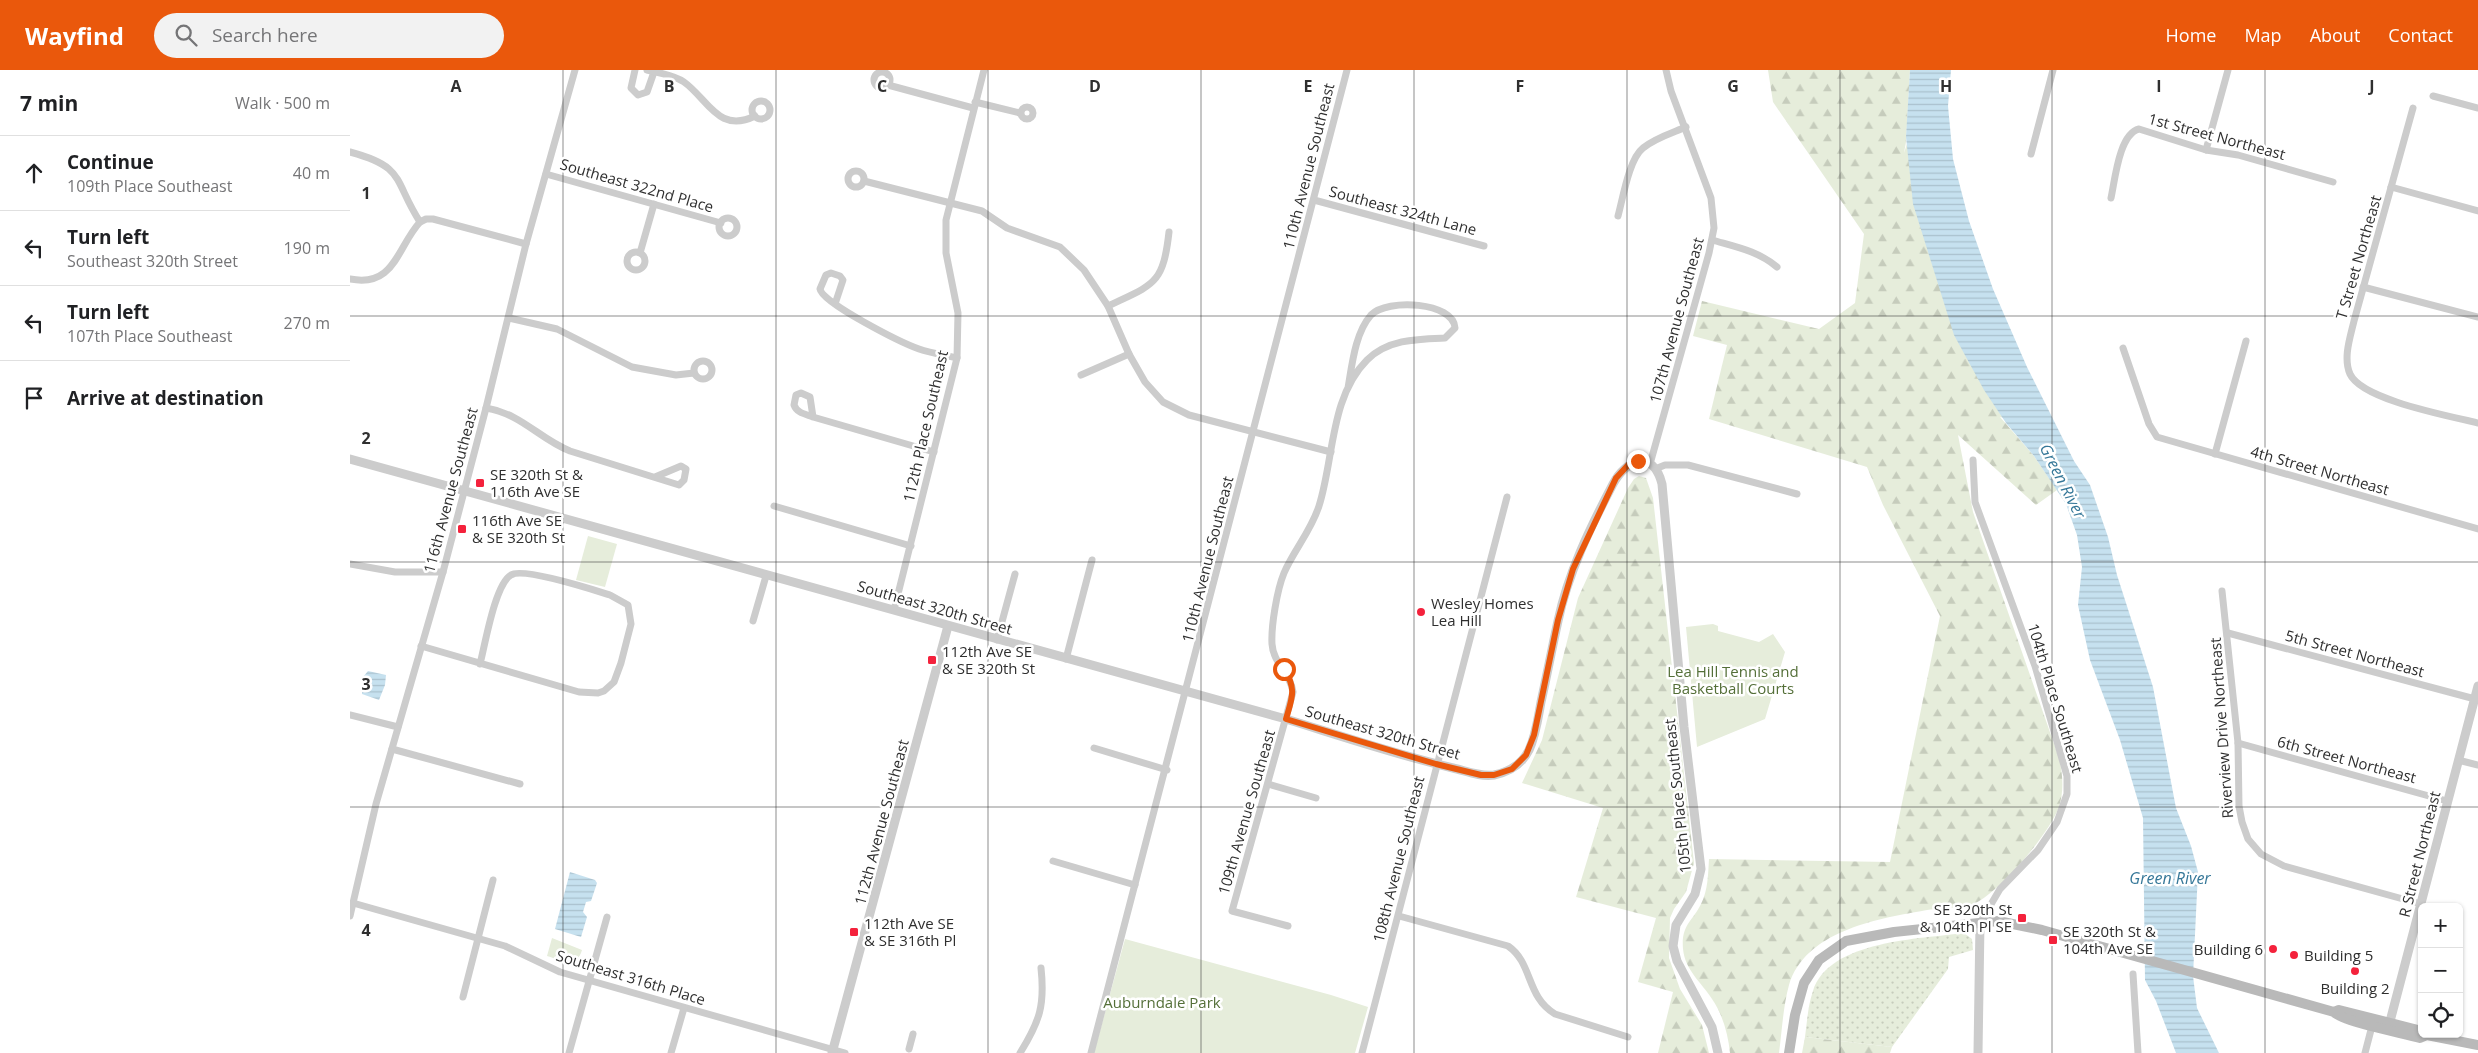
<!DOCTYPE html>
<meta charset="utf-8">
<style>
body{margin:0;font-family:"Open Sans",sans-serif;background:#f2f2f2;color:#202124}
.controls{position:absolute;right:15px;bottom:15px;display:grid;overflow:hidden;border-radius:8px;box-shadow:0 1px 4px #0004}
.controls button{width:45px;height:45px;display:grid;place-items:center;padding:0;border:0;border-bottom:1px solid #e0e0e0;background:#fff;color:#202124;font:25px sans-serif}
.stop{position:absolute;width:15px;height:15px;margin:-11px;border:4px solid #ea580c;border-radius:50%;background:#fff}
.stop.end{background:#ea580c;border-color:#fff;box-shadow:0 1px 5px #0008}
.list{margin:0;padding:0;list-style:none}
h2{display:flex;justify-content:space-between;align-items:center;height:65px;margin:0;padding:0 20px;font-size:21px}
h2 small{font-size:16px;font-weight:400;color:#757577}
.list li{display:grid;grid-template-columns:32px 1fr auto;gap:15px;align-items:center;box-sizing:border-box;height:75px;padding:0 20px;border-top:1px solid #e0e0e0}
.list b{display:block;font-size:19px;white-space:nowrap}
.list p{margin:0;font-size:16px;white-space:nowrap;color:#757577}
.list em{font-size:16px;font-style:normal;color:#757577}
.icon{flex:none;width:28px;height:28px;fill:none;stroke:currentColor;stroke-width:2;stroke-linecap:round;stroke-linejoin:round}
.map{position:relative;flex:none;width:2128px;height:983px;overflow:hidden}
header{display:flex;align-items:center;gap:30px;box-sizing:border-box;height:70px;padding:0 25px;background:#ea580c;color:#fff}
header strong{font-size:24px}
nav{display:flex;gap:28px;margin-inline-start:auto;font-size:18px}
.search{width:350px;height:45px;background:#f2f2f2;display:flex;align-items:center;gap:12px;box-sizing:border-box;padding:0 18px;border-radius:28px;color:#757577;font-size:19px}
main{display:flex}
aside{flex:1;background:#fff}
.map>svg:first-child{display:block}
</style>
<header>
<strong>Wayfind</strong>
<div class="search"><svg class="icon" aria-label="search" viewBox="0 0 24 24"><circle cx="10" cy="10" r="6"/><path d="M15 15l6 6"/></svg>Search here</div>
<nav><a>Home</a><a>Map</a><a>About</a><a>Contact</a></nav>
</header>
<main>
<aside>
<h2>7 min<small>Walk · 500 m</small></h2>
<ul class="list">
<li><svg class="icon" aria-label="ahead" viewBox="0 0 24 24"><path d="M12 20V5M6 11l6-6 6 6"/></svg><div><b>Continue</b><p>109th Place Southeast</p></div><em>40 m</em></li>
<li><svg class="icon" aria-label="left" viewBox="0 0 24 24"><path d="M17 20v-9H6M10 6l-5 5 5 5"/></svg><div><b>Turn left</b><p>Southeast 320th Street</p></div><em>190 m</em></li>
<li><svg class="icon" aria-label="left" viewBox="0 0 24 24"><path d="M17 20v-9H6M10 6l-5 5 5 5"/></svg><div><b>Turn left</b><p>107th Place Southeast</p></div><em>270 m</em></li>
<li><svg class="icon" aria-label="arrive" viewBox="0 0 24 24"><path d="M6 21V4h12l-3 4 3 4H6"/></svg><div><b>Arrive at destination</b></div></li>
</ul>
</aside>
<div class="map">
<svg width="2128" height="983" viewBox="0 0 2128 983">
<defs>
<pattern id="grass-dots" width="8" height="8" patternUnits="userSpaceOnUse" patternTransform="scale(1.25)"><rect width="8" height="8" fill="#e6eddb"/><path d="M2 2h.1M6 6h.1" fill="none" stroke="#c6ccbc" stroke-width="1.8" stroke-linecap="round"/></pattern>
<pattern id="forest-firs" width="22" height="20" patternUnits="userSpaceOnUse" patternTransform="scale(1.25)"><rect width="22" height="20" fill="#e6eddb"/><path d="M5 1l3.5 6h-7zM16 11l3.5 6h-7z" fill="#c6ccbc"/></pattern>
<pattern id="water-rules" width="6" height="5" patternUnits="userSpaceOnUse" patternTransform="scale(1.25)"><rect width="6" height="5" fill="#c6e1ef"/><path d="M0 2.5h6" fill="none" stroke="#aac1cd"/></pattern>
</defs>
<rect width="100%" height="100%" fill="#fff"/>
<path fill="url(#grass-dots)" d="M 1614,863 L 1622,869 L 1623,880 L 1599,887 L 1598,899 L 1542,977 L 1455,967 C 1457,952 1458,935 1463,921 C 1479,870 1571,869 1614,863 Z"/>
<g fill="url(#forest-firs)">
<path d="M 1418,0 L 1560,0 L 1556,72 L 1554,83 L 1572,28 L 1670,352 L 1650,347 L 1684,386 L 1707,420 L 1686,435 L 1608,365 L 1623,442 L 1709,688 C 1713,705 1714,721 1709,737 C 1699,764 1650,822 1624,834 C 1615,838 1584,838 1572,841 C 1525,849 1455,862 1439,915 C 1433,937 1432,961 1429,983 L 1380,983 C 1378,964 1373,945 1362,929 C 1351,912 1335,900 1333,879 C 1331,855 1342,852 1351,834 C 1358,820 1358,805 1359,789 L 1540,792 L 1590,546 L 1533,435 L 1517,397 L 1359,349 L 1377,275 L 1343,266 L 1352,231 L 1469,259 L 1505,233 L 1514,164 L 1423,32 Z"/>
<path d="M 1289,406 L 1296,408 L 1303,428 L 1344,793 L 1336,822 L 1324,839 L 1320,848 L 1319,888 L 1330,919 L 1352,955 L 1359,983 L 1308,983 L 1323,922 L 1288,912 L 1306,848 L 1226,827 L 1253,738 L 1172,713 L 1192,670 L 1228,528 L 1278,418 L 1284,409 Z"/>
<path d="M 1455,967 L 1542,977 L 1540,983 L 1452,983 Z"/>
</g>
<g fill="#e6eddb">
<path d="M 238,466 L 267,474 L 255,517 L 226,510 Z"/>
<path d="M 1363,554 L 1368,556 L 1368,561 L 1409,572 L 1423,564 L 1435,582 L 1415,649 L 1347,677 L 1336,557 Z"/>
<path d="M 202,868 L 232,880 C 227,899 210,890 197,886 Z"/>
<path d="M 775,869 L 981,925 L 1018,937 L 1005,983 L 744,983 Z"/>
</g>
<g fill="url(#water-rules)">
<path d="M 1560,0 L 1601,0 L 1598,36 L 1603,89 L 1619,151 L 1643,219 L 1677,297 L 1724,391 L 1740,415 L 1758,467 L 1767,505 L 1803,617 L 1826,738 L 1841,776 L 1848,802 L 1843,906 L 1847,938 L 1869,983 L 1826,983 L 1806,931 L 1795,910 L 1793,748 L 1770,670 L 1740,590 L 1728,535 L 1732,497 L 1727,465 L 1716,434 L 1684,386 L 1656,353 L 1634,320 L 1604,265 L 1563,134 L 1556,67 Z"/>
<path d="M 18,601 L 36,605 L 35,615 L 29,630 L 12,624 L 12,618 L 15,611 L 13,607 Z"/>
<path d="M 220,802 L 245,810 L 247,813 L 241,831 L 236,832 L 233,842 L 237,847 L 231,867 L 205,859 Z"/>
</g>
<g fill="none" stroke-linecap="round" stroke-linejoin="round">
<g stroke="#ccc" stroke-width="7">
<path d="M 285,0 L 281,18 L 288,25 L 297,22 L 304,2"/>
<path d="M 297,0 C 309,3 324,5 334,12 C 358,29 368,64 405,46"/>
<circle cx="532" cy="10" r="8"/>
<path d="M 538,15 L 623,38"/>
<path d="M 2083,26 L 2128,38"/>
<circle cx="411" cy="40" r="9"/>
<path d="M 625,32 L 670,43"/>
<circle cx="677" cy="43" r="6"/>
<path d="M 2063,38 L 2004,251 C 2000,268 1993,288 2000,304 C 2012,330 2100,346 2128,353"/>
<path d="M 1856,80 L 1878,0"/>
<path d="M 0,82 C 56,97 43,110 70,152 L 76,149 L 83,149 L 176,174"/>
<path d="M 1681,84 L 1703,0"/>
<circle cx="506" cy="109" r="8"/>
<path d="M 196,104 L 371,153"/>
<path d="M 514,111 L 632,141 L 657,158 L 710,177 L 734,200 L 758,236 L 779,284 L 795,312 L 813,332 L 839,345 L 981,382"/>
<path d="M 2041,117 L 2128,141"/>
<path d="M 1761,128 C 1765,110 1769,64 1789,59 L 1856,80 L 1888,85 L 1983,112"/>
<path d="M 964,130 L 1134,176"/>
<path d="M 1268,146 C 1273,128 1279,89 1293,78 C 1305,68 1322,63 1336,57"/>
<circle cx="378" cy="157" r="9"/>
<path d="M 1362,170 C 1386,177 1408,181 1427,197"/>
<circle cx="286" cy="191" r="9"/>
<path d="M 290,183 L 304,134"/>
<path d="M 0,209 C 45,218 47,177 70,152"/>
<path d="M 2013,217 L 2128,247"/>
<path d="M 485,234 L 493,210 L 490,206 L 481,203 L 476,205 L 470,219 C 472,233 552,273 569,279 C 581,283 594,285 607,288"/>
<path d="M 758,236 C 804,214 813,215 819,162"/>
<path d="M 159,248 L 207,259 L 282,297 L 326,305 L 344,303"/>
<path d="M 1773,278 L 1799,354 L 1807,367 L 2128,459"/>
<circle cx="353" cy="300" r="9"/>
<path d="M 731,305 L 779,284"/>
<path d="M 136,338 C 172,344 188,368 220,381 L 329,415 L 334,410 L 336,399 L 331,396 L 305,407"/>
<path d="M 463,347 L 460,327 L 451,323 L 446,325 L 444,335 C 447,343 455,344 463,347 L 584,382"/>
<path d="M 1865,384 L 1896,271"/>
<path d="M 1623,390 L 1625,432 L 1685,596 L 1717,706 L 1717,724 L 1707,752 L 1688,780 L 1650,819 L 1630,853"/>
<path d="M 1300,394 L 1359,183 L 1364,158 L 1361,128 L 1321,21 L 1316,0"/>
<path d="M 1305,399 L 1315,395 L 1338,395 L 1447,424"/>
<path d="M 424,436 L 561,476"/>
<path d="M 0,494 L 45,502 L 93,502"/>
<path d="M 1872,521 L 1888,673 L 1889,736 L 1892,752 L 1898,769 L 1911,784 L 1934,796 L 2071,834"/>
<path d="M 544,540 L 607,288 L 608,243 L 596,183 L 596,150 L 634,0"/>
<path d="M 403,551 L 416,506"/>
<path d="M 1878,563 L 2125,629"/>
<path d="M 647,570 L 665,504"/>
<path d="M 71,576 L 229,622 L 248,623 L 254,621 L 264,612 L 271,593 L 281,554 L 278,535 L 260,525 C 244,520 173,497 161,505 C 145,514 135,575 130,594"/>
<path d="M 716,589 L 742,490"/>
<path d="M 0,645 L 48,657"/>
<path d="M 1888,673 L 2097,731"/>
<path d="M 744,678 L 817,700"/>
<path d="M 42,679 L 170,714"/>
<path d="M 2108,690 L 2128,695"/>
<path d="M 918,714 L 966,728"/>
<path d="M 703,791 L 785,815"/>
<path d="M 3,833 L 155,876 L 210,902 L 495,983"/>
<path d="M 0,846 L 26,734 L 93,502 L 136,338 L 176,174 L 225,0"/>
<path d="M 1049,846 L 1158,876 C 1183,893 1176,927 1205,944 L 1278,967"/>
<path d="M 938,856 L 882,841 L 943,622 C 941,604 923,593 922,574 C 921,556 927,520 934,503 C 944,480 961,461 969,436 C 984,389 980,327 1017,290 C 1038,269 1068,269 1095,268 L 1105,258 C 1104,232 1037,228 1021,245 C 1005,263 1002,295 998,318"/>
<path d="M 1783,904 L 1788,983"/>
<path d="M 113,927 L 143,810"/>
<path d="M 559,979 L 563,964"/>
<path d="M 219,983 L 257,847"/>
<path d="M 321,983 L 334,938"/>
<path d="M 670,983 C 690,951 695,935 691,898"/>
<path d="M 741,983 C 829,656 913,328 997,0"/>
<path d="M 1012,983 L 1157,427"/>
<path d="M 2015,983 L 2022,956"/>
</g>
<g stroke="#ccc" stroke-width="9">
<path d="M 0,389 L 936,649 C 991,666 1047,685 1103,698 C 1116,701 1130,707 1144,705 C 1159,702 1172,694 1179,680 C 1186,665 1188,648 1191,632 C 1197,605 1202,578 1208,551 C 1218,503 1240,458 1263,414 C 1276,389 1303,379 1312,414 L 1334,657 L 1351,799 L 1345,824 L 1326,855 L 1323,876 L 1327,891 L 1362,957 L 1368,983"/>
<path d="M 2038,959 L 2128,616"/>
<path d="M 482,983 L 598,556"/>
<path d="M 1628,983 L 1630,853"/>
</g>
<g stroke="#b9b9b9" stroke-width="10">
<path d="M 1984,942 L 1989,940 L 2072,961"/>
<path d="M 1439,983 L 1445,945 L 1454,913 L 1469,890 L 1496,871 L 1544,862 L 1648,851 L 1692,860 L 1984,942 C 1993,952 2053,963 2070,968 L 2077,965 L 2128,975"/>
</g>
</g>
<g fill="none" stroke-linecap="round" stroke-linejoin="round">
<path stroke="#ea580c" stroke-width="6" d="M 934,599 C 947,619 942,628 936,649 L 1086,694 L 1131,705 L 1144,705 L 1162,699 L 1176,685 L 1184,665 L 1208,550 L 1223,499 L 1266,408 L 1280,393 L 1288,391"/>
</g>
<path fill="none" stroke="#2f2f2f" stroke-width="1" stroke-opacity="0.55" d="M 213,0 L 213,983M 426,0 L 426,983M 638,0 L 638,983M 851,0 L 851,983M 1064,0 L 1064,983M 1277,0 L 1277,983M 1490,0 L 1490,983M 1702,0 L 1702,983M 1915,0 L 1915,983M 0,246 L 2128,246M 0,492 L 2128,492M 0,737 L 2128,737"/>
<g fill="#f4223c" stroke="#fff" stroke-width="2">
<rect x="125" y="408" width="10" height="10" rx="2.5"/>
<rect x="107" y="454" width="10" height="10" rx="2.5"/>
<circle cx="1071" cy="542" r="5"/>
<rect x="577" y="585" width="10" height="10" rx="2.5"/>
<rect x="1667" y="843" width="10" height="10" rx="2.5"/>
<rect x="499" y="857" width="10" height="10" rx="2.5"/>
<rect x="1698" y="865" width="10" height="10" rx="2.5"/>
<circle cx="1923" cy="879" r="5"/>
<circle cx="1944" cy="885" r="5"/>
<circle cx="2005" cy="901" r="5"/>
</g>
<g text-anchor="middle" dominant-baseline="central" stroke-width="5" stroke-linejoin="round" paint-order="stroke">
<g font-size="15" fill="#2f2f2f" stroke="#fff">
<text transform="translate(1867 66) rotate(15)">1st Street Northeast</text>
<text transform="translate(958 96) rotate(-76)">110th Avenue Southeast</text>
<text transform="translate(287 115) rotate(16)">Southeast 322nd Place</text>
<text transform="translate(1053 140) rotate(15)">Southeast 324th Lane</text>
<text transform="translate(2008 187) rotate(-74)">T Street Northeast</text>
<text transform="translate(1326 250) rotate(-75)">107th Avenue Southeast</text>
<text transform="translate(575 356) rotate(-77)">112th Place Southeast</text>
<text transform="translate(1970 400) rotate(16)">4th Street Northeast</text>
<text transform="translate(100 420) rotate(-75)">116th Avenue Southeast</text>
<text transform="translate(857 489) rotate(-76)">110th Avenue Southeast</text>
<text transform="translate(585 537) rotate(16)">Southeast 320th Street</text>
<text transform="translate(2005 583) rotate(15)">5th Street Northeast</text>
<text transform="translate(1706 628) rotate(73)">104th Place Southeast</text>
<text transform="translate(1871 658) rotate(-94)">Riverview Drive Northeast</text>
<text transform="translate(1033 662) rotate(16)">Southeast 320th Street</text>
<text transform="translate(1997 689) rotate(15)">6th Street Northeast</text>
<text transform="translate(1327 726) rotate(-96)">105th Place Southeast</text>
<text transform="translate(896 742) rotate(-74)">109th Avenue Southeast</text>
<text transform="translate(531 752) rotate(-75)">112th Avenue Southeast</text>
<text transform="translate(2069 784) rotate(-76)">R Street Northeast</text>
<text transform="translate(1048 789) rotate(-76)">108th Avenue Southeast</text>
<text transform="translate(281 907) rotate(17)">Southeast 316th Place</text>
</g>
<g font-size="15" fill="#2f2f2f" stroke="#fff" text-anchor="start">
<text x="140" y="404">SE 320th St &amp;<tspan x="140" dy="17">116th Ave SE</tspan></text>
<text x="122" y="450">116th Ave SE<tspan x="122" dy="17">&amp; SE 320th St</tspan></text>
<text x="1081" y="533">Wesley Homes<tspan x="1081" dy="17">Lea Hill</tspan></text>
<text x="592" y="581">112th Ave SE<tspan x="592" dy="17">&amp; SE 320th St</tspan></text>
<text x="1662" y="839" text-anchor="end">SE 320th St<tspan x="1662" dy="17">&amp; 104th Pl SE</tspan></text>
<text x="514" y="853">112th Ave SE<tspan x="514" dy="17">&amp; SE 316th Pl</tspan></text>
<text x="1713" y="861">SE 320th St &amp;<tspan x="1713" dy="17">104th Ave SE</tspan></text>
<text x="1913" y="879" text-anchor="end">Building 6</text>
<text x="1954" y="885">Building 5</text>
<text x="2005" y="918" text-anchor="middle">Building 2</text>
</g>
<g font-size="15" fill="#546f38" stroke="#fff">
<text x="1383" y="601">Lea Hill Tennis and<tspan x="1383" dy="17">Basketball Courts</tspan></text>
<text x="812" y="932">Auburndale Park</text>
</g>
<g font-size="16" font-style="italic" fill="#357798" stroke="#fff">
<text transform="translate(1713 411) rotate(63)">Green River</text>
<text x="1820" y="808">Green River</text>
</g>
</g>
<g font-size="16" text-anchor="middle" font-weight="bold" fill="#2f2f2f" stroke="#fff" stroke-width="5" stroke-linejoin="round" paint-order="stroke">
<text x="106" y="22">A</text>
<text x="319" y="22">B</text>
<text x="532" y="22">C</text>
<text x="745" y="22">D</text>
<text x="958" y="22">E</text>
<text x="1170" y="22">F</text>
<text x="1383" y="22">G</text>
<text x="1596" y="22">H</text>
<text x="1809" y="22">I</text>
<text x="2022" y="22">J</text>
<text x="16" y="129">1</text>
<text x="16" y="374">2</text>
<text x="16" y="620">3</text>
<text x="16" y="866">4</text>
</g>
</svg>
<div class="controls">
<button>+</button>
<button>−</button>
<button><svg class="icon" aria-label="locate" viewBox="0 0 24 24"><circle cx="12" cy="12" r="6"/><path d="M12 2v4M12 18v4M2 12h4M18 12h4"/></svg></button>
</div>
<div class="stop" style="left:934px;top:599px"></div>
<div class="stop end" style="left:1288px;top:391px"></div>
</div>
</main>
